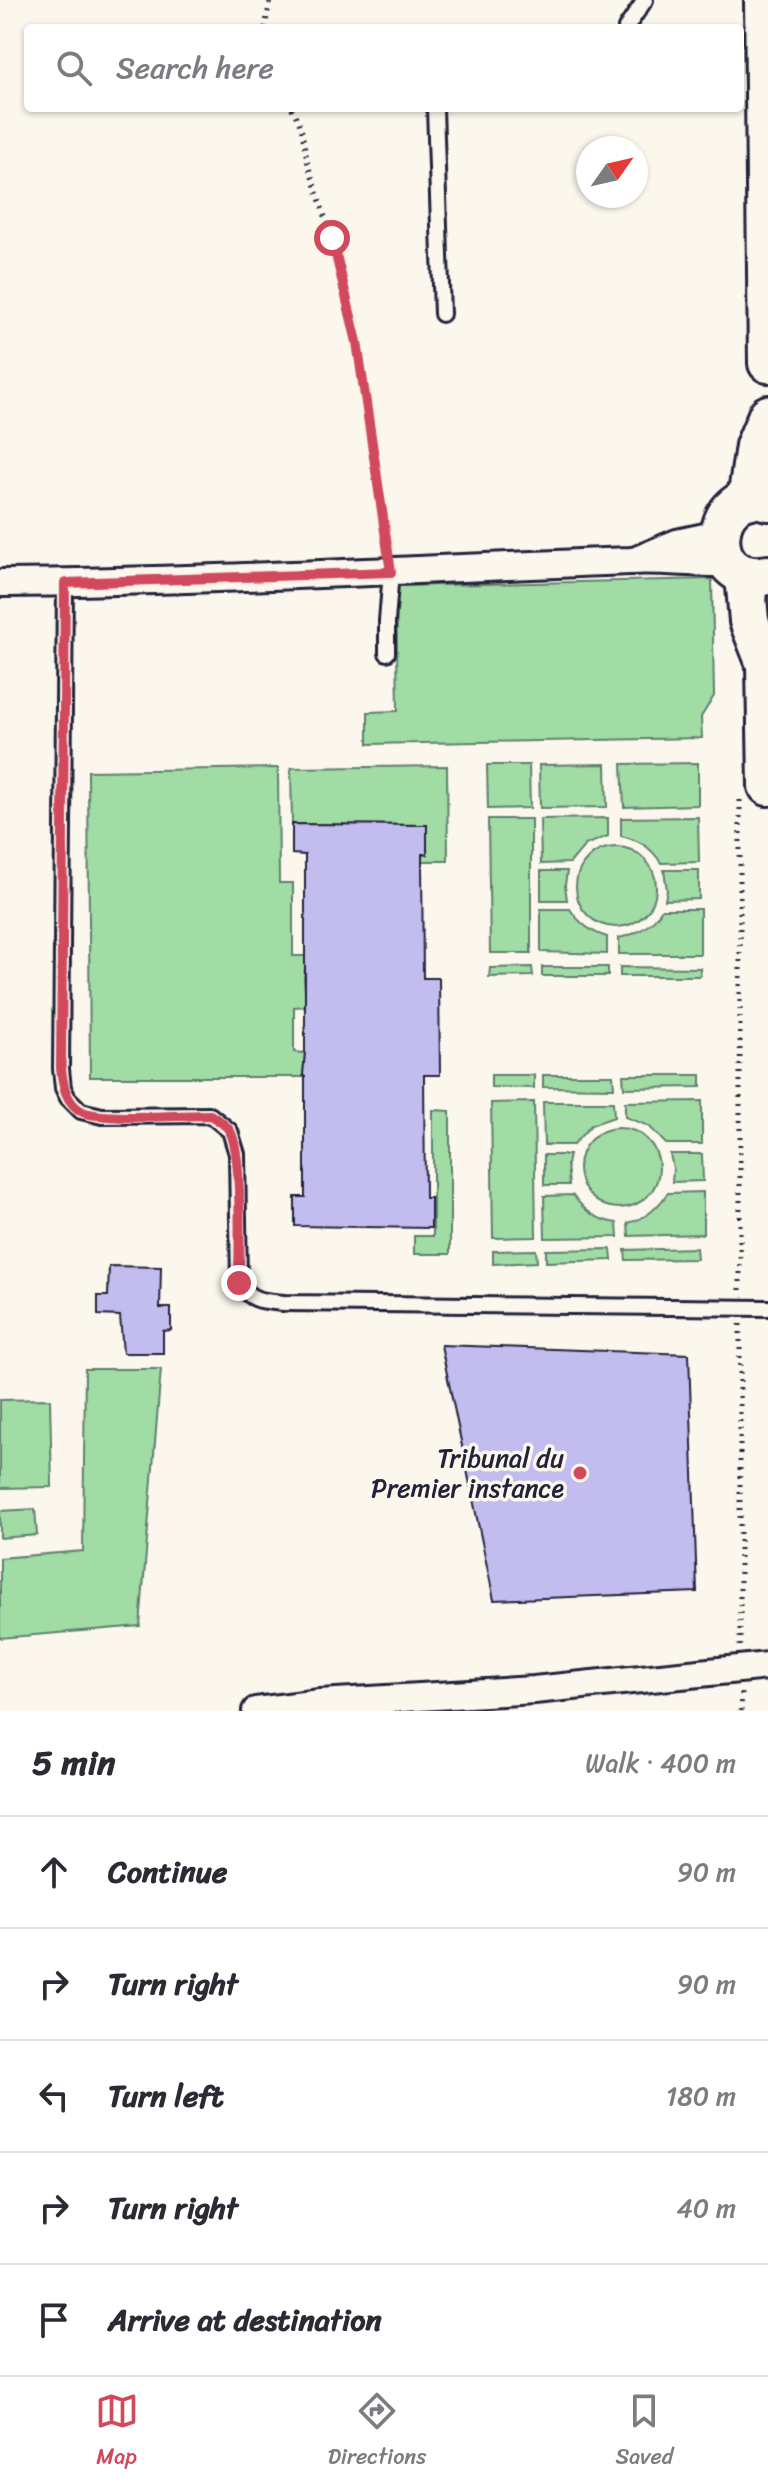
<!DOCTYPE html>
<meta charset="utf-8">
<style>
body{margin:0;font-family:Sriracha,sans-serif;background:#f2f2f3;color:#2b2b33}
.compass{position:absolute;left:576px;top:136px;width:72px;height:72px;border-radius:50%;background:#fff;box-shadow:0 2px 6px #0004;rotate:56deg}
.stop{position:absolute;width:24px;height:24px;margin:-18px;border:6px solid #d1495b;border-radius:50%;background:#fff}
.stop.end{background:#d1495b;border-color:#fff;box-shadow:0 2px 8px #0008}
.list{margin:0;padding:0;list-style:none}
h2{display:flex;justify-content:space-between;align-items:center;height:104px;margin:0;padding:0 32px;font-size:34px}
h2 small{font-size:26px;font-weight:400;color:#7c7c81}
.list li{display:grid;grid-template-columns:52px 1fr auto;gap:24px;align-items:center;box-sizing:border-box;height:112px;padding:0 32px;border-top:2px solid #e1e1e2}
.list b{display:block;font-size:30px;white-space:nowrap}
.list em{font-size:26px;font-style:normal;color:#7c7c81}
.icon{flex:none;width:44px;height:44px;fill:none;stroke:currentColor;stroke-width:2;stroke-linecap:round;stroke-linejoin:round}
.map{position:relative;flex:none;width:768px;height:1711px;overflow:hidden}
.search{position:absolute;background:#fff;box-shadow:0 2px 6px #0004;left:24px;right:24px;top:24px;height:88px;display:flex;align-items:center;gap:20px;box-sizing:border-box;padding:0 28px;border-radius:8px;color:#7c7c81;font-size:30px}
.sheet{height:664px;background:#fff}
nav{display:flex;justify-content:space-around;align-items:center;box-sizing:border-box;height:112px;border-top:2px solid #e1e1e2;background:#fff;font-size:22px;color:#7c7c81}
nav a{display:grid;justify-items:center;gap:4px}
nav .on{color:#d1495b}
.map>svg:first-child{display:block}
</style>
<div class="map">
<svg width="768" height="1711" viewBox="0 0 768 1711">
<rect width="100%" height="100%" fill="#fbf7ec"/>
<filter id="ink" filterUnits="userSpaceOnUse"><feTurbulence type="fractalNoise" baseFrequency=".0125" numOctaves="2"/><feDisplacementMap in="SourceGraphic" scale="16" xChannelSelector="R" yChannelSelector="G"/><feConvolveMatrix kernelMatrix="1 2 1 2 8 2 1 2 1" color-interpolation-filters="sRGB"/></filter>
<g filter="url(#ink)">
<g fill="#a0dca4" stroke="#617f70" stroke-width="2">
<path d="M 712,579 L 714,696 L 701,717 L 702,738 L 368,744 L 368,712 L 398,711 L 396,586 Z"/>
<path d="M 698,763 L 698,805 L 624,807 L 622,764 Z"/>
<path d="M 606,764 L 607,807 L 540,808 L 539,765 Z"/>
<path d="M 487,765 L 529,765 L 530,808 L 488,809 Z"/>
<path d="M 447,766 L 448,861 L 422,861 L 422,854 L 427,853 L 426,825 L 292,824 L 291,768 Z"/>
<path d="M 278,768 L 279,883 L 293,883 L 293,956 L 306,956 L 304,978 L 306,1006 L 294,1007 L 294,1052 L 305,1053 L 303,1075 L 305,1077 L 90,1077 L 88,771 Z"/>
<path d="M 698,817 L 699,862 L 661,863 C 651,847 639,840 621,836 L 621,818 Z"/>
<path d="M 608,818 L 608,836 L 585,845 L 570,863 L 541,864 L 540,819 Z"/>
<path d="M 488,819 L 531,819 L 531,953 L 490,953 Z"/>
<circle cx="616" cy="887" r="40"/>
<path d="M 664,870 L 699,870 L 699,899 L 665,900 L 667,890 Z"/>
<path d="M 541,871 L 567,871 L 565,885 L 567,900 L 541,900 Z"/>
<path d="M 541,909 L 570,909 C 579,923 590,932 607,937 L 607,954 L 541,952 Z"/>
<path d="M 662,909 L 700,909 L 700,954 L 619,954 L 619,938 C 638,934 652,926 662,909 Z"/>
<path d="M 532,967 L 533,976 L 489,977 L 490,968 Z"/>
<rect x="542" y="967" width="66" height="9"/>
<path d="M 620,967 L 700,968 L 700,976 L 620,976 Z"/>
<path d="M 491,1075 L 534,1075 L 534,1088 L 491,1087 Z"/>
<path d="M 543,1075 L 613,1075 L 614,1088 L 543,1087 Z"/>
<path d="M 623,1075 L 701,1075 L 701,1087 L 624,1088 Z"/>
<path d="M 702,1101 L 702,1144 L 666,1144 L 649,1126 L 625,1117 L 625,1102 Z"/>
<path d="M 534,1102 L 536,1237 L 493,1238 L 491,1103 Z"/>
<path d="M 543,1102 L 613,1102 L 614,1117 L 591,1125 L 573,1145 L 544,1145 Z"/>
<path d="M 433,1110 L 450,1111 L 450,1254 L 414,1254 L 414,1236 L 433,1236 Z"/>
<circle cx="619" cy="1168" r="40"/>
<path d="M 670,1154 L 702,1154 L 703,1181 L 672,1182 L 673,1168 Z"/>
<path d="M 544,1155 L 569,1155 L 567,1164 L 569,1185 L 544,1185 Z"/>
<path d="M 703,1192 L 703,1234 L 629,1236 L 628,1223 C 647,1218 657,1208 668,1193 Z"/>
<path d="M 573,1195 C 585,1212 597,1220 617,1223 L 618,1237 L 545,1238 L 544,1196 Z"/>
<path d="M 696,1248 L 697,1259 L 626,1260 L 625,1250 Z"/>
<path d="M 611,1249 L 612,1260 L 546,1262 L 546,1250 Z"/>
<path d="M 536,1250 L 537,1262 L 493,1264 L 493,1251 Z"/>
<path d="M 85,1369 L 161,1369 L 140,1626 L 0,1638 L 0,1558 L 83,1551 Z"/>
<path d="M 50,1399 L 52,1487 L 0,1488 L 0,1400 Z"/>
<path d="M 35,1509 L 37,1535 L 0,1538 L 0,1511 Z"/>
</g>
<g fill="#c3bdef" stroke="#22223b" stroke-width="2">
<path d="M 292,824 L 427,825 L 427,854 L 422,854 L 422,861 L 423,978 L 439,978 L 440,1075 L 424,1075 L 425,1198 L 431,1198 L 431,1228 L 295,1226 L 295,1197 L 305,1197 L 305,1077 L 303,1075 L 305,1053 L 305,855 L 292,854 Z"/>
<path d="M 109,1266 L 161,1267 L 160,1308 L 171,1308 L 171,1330 L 163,1331 L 163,1353 L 123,1353 L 120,1316 L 98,1315 L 98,1296 L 108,1296 Z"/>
<path d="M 441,1345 L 689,1354 L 697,1592 L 494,1600 Z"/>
</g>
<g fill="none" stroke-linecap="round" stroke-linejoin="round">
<defs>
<g id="lane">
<path d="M 626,28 L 645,0"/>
<path d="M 435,108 L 442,314"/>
<path d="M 65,583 L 61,1069 L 63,1088 L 68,1098 L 81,1111 L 102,1116 L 210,1115 L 230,1131 L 237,1154 L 239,1283 C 251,1302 263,1301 284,1303 L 768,1308"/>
<path d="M 387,653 L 387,621 L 391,572"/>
</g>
<g id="street">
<path d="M 639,559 L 677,543 L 719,534"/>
<path d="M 0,583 C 210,581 420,569 630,561 C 662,559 695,564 727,563"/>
<path d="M 256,1711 L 320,1703 L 534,1690 L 768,1666"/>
</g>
<g id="secondary">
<path d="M 764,0 L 768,363"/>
<path d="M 747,500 L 755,446 L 768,415"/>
<path d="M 768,501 C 710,482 699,588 768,575"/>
<path d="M 745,575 L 749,621 L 766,664"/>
<path d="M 768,655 L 766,664 L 768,786"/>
</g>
</defs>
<use href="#lane" stroke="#22223b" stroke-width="20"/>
<use href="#street" stroke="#22223b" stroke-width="32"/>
<use href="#secondary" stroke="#22223b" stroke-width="44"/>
<g stroke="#22223b" stroke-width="5" stroke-dasharray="2 6" stroke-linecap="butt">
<path d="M 265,28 L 270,0"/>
<path d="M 292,108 L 301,127 L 308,165 L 332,238 L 357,342 L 387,547"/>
<path d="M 740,1290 L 740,800"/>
<path d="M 740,1324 L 740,1646"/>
<path d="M 741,1711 L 742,1692"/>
</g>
<use href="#lane" stroke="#fbf7ec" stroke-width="14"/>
<use href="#street" stroke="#fbf7ec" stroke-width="26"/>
<use href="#secondary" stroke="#fbf7ec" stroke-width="38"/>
</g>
</g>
<g fill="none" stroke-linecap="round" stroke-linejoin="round" filter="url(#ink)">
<path stroke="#d1495b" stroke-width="10" d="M 239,1283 C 239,1252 243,1154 230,1131 C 226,1124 217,1119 210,1115 C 183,1115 104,1121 83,1112 C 66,1104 63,1085 61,1069 L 65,583 L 391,572 L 357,342 L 332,238"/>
</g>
<circle fill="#d1495b" stroke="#fbf7ec" stroke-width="3" cx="580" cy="1473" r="8"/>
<g text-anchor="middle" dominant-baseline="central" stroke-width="7" stroke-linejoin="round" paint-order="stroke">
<g font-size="26" fill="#22223b" stroke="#fbf7ec" text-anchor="end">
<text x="564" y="1458">Tribunal du<tspan x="564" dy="30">Premier instance</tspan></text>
</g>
</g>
</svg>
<svg class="compass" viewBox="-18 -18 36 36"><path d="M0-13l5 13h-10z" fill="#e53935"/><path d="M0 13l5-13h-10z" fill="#7c7c81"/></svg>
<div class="stop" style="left:332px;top:238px"></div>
<div class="stop end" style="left:239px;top:1283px"></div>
<div class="search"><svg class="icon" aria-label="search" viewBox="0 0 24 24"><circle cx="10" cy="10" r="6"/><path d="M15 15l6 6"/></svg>Search here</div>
</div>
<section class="sheet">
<h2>5 min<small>Walk · 400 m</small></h2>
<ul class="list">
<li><svg class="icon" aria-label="ahead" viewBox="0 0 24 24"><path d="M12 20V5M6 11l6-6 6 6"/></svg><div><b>Continue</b></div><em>90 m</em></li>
<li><svg class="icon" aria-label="right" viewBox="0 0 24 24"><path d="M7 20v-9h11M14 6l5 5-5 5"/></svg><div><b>Turn right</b></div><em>90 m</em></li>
<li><svg class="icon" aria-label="left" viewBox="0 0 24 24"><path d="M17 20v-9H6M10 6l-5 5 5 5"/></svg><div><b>Turn left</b></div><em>180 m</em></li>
<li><svg class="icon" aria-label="right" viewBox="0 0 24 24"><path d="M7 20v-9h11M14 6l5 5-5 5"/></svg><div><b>Turn right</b></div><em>40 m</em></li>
<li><svg class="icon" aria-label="arrive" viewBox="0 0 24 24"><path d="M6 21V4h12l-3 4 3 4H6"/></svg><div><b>Arrive at destination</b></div></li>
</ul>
</section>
<nav>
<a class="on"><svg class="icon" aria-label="map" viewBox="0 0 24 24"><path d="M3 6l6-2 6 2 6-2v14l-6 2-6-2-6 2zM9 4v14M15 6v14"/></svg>Map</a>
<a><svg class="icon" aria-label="directions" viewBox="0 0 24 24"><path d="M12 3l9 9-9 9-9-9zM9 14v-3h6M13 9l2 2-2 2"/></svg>Directions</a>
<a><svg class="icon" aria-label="saved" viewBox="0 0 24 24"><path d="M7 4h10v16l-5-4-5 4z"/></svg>Saved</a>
</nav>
